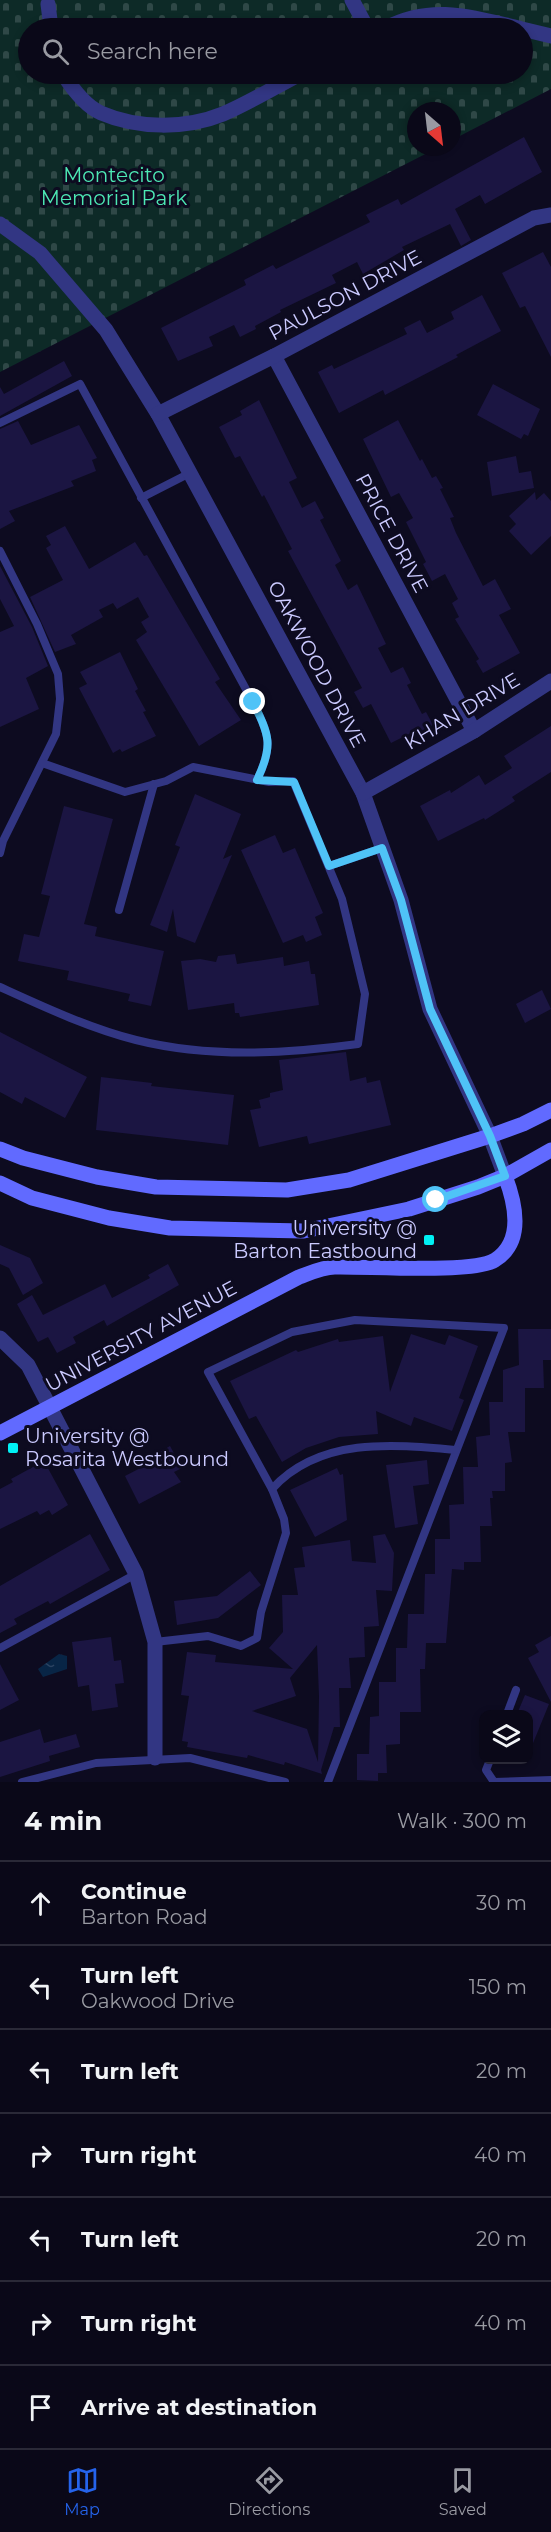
<!DOCTYPE html>
<meta charset="utf-8">
<style>
body{margin:0;font-family:Montserrat,sans-serif;background:#181625;color:#f1f3f6}
.controls{position:absolute;right:18px;bottom:18px;display:grid;overflow:hidden;border-radius:12px;box-shadow:0 3px 9px #0003}
.controls button{width:54px;height:54px;display:grid;place-items:center;padding:0;border:0;border-bottom:2px solid #2a2937;background:#0a0818;color:#f1f3f6;font:30px sans-serif}
.compass{position:absolute;left:407px;top:102px;width:54px;height:54px;border-radius:50%;background:#0a0818;box-shadow:0 3px 9px #0003;rotate:152deg}
.stop{position:absolute;width:18px;height:18px;margin:-14px;border:4px solid #4fc3f7;border-radius:50%;background:#fff}
.stop.end{background:#4fc3f7;border-color:#fff;box-shadow:0 2px 6px #0008}
.list{margin:0;padding:0;list-style:none}
h2{display:flex;justify-content:space-between;align-items:center;height:78px;margin:0;padding:0 24px;font-size:26px}
h2 small{font-size:20px;font-weight:400;color:#999aa2}
.list li{display:grid;grid-template-columns:39px 1fr auto;gap:18px;align-items:center;box-sizing:border-box;height:84px;padding:0 24px;border-top:2px solid #2a2937}
.list b{display:block;font-size:22px;white-space:nowrap}
.list p{margin:0;font-size:20px;white-space:nowrap;color:#999aa2}
.list em{font-size:20px;font-style:normal;color:#999aa2}
.icon{flex:none;width:33px;height:33px;fill:none;stroke:currentColor;stroke-width:2;stroke-linecap:round;stroke-linejoin:round}
.map{position:relative;flex:none;width:551px;height:1782px;overflow:hidden}
.search{position:absolute;background:#0a0818;box-shadow:0 3px 9px #0003;left:18px;right:18px;top:18px;height:66px;display:flex;align-items:center;gap:15px;box-sizing:border-box;padding:0 21px;border-radius:33px;color:#999aa2;font-size:22px}
.sheet{height:666px;background:#0a0818}
nav{display:flex;justify-content:space-around;align-items:center;box-sizing:border-box;height:84px;border-top:2px solid #2a2937;background:#0a0818;font-size:16px;color:#999aa2}
nav a{display:grid;justify-items:center;gap:3px}
nav .on{color:#2563eb}
.map>svg:first-child{display:block}
</style>
<div class="map">
<svg width="551" height="1782" viewBox="0 0 551 1782">
<defs>
<pattern id="cemetery-stones" width="16" height="16" patternUnits="userSpaceOnUse" patternTransform="scale(1.5)"><rect width="16" height="16" fill="#0d2a27"/><path d="M2 7V4a2 2 0 0 1 4 0v3zM10 15v-3a2 2 0 0 1 4 0v3z" fill="#2f4847"/></pattern>
<pattern id="water-ripples" width="26" height="14" patternUnits="userSpaceOnUse" patternTransform="scale(1.5)"><rect width="26" height="14" fill="#082546"/><path d="M2 4q2-2 4 0t4 0M15 11q2-2 4 0t4 0" fill="none" stroke="#2b4362"/></pattern>
</defs>
<rect width="100%" height="100%" fill="#0d0b20"/>
<path fill="url(#cemetery-stones)" fill-rule="evenodd" d="M 0,0 L 551,0 L 551,89 L 452,140 L 452,111 L 416,111 L 416,147 L 439,147 L 0,372 ZM 28,28 L 522,28 L 522,74 L 28,74 Z"/>
<path fill="url(#water-ripples)" d="M 59,1654 L 67,1656 L 67,1669 L 43,1677 L 38,1669 Z"/>
<g fill="#1b1542" fill-rule="evenodd">
<path d="M 524,137 L 542,172 L 485,204 L 480,195 L 455,209 L 471,240 L 461,246 L 450,224 L 402,247 L 404,250 L 363,274 L 357,262 L 332,275 L 336,283 L 280,310 L 281,312 L 255,326 L 256,329 L 240,337 L 234,325 L 209,337 L 213,346 L 178,361 L 161,328 L 246,285 L 244,280 L 273,265 L 276,269 L 370,222 L 366,215 L 398,199 L 401,205 Z"/>
<path d="M 543,252 L 551,267 L 551,357 L 525,306 L 520,308 L 502,273 Z"/>
<path d="M 482,295 L 501,331 L 456,355 L 458,357 L 385,395 L 383,390 L 339,413 L 318,372 L 332,365 L 334,369 L 407,334 L 404,328 L 420,320 L 427,333 L 454,319 L 451,312 Z"/>
<path d="M 64,361 L 72,376 L 0,416 L 0,387 L 4,394 Z"/>
<path d="M 493,384 L 540,409 L 528,436 L 524,434 L 521,439 L 477,415 Z"/>
<path d="M 259,400 L 297,478 L 289,482 L 302,508 L 315,501 L 324,518 L 320,520 L 341,561 L 335,565 L 348,590 L 357,584 L 386,644 L 378,648 L 391,673 L 403,667 L 411,683 L 407,685 L 422,714 L 426,712 L 433,725 L 414,735 L 413,732 L 391,743 L 371,704 L 363,708 L 354,692 L 362,688 L 288,551 L 292,549 L 264,495 L 262,497 L 240,456 L 235,458 L 219,427 L 242,415 L 240,411 Z"/>
<path d="M 398,420 L 420,461 L 422,459 L 432,478 L 436,476 L 443,488 L 440,489 L 454,517 L 450,518 L 456,533 L 483,586 L 495,579 L 511,609 L 499,615 L 520,653 L 483,673 L 476,661 L 479,659 L 455,619 L 459,617 L 452,603 L 458,599 L 445,574 L 432,581 L 423,564 L 426,562 L 406,522 L 413,518 L 399,493 L 391,497 L 363,439 Z"/>
<path d="M 18,421 L 31,445 L 79,425 L 97,458 L 92,460 L 96,471 L 71,481 L 74,486 L 9,511 L 15,521 L 0,529 L 0,429 Z"/>
<path d="M 516,456 L 519,473 L 531,471 L 534,488 L 492,496 L 487,462 Z"/>
<path d="M 535,492 L 536,500 L 544,493 L 551,501 L 551,536 L 531,555 L 509,531 L 516,524 L 509,516 Z"/>
<path d="M 65,526 L 89,569 L 135,542 L 144,556 L 147,555 L 220,679 L 215,682 L 241,720 L 199,746 L 136,640 L 147,632 L 141,622 L 149,617 L 138,597 L 117,609 L 113,603 L 99,610 L 103,617 L 71,635 L 76,644 L 55,652 L 30,597 L 63,580 L 46,548 L 51,545 L 46,536 Z"/>
<path d="M 0,566 L 32,627 L 48,666 L 26,678 L 39,709 L 0,727 L 0,632 L 14,626 L 0,599 Z"/>
<path d="M 120,652 L 138,689 L 135,691 L 146,711 L 143,712 L 156,736 L 122,752 L 120,749 L 113,753 L 79,688 L 87,684 L 80,672 Z"/>
<path d="M 551,726 L 551,772 L 512,797 L 515,801 L 485,820 L 484,818 L 438,841 L 420,806 L 450,790 L 451,793 L 479,775 L 485,785 L 512,768 L 504,756 Z"/>
<path d="M 195,794 L 241,814 L 223,859 L 232,855 L 195,943 L 177,936 L 173,909 L 167,932 L 150,925 L 180,847 L 175,845 Z"/>
<path d="M 64,806 L 113,819 L 84,924 L 97,927 L 95,936 L 164,951 L 151,1006 L 128,1001 L 130,994 L 67,980 L 69,971 L 18,961 L 24,934 L 39,937 L 50,896 L 41,894 Z"/>
<path d="M 275,835 L 283,853 L 295,848 L 323,913 L 315,917 L 322,935 L 306,942 L 303,935 L 283,943 L 241,850 Z"/>
<path d="M 235,954 L 237,964 L 283,957 L 284,966 L 309,961 L 311,974 L 315,974 L 319,1005 L 240,1017 L 239,1013 L 235,1013 L 234,1003 L 188,1010 L 181,961 L 200,959 L 216,962 L 218,956 Z"/>
<path d="M 542,990 L 551,1009 L 525,1023 L 516,1004 Z"/>
<path d="M 0,1032 L 87,1077 L 65,1118 L 25,1097 L 22,1104 L 0,1092 Z"/>
<path d="M 346,1052 L 350,1081 L 366,1077 L 367,1083 L 380,1080 L 391,1125 L 309,1144 L 307,1136 L 259,1147 L 250,1110 L 261,1108 L 259,1100 L 270,1097 L 270,1093 L 283,1090 L 279,1060 Z"/>
<path d="M 101,1077 L 152,1083 L 151,1086 L 234,1095 L 228,1145 L 96,1130 Z"/>
<path d="M 0,1245 L 30,1258 L 43,1283 L 23,1295 L 9,1268 L 0,1264 Z"/>
<path d="M 168,1264 L 179,1285 L 107,1326 L 104,1320 L 73,1337 L 76,1343 L 57,1353 L 48,1337 L 38,1342 L 17,1304 L 32,1295 L 43,1315 L 105,1284 L 112,1298 L 150,1278 L 148,1275 Z"/>
<path d="M 518,1329 L 551,1329 L 551,1360 L 543,1360 L 544,1388 L 525,1388 L 525,1432 L 508,1432 L 512,1462 L 505,1463 L 505,1491 L 492,1491 L 493,1498 L 490,1498 L 492,1526 L 480,1526 L 481,1562 L 464,1562 L 464,1570 L 452,1569 L 446,1643 L 426,1643 L 425,1669 L 420,1669 L 421,1712 L 400,1712 L 400,1744 L 386,1745 L 387,1773 L 378,1773 L 378,1781 L 357,1780 L 357,1754 L 369,1754 L 370,1717 L 379,1716 L 379,1682 L 396,1682 L 396,1648 L 407,1648 L 408,1614 L 424,1614 L 425,1574 L 435,1574 L 435,1539 L 450,1539 L 449,1505 L 464,1504 L 463,1467 L 478,1467 L 476,1437 L 490,1435 L 489,1402 L 503,1402 L 503,1370 L 519,1365 Z"/>
<path d="M 411,1334 L 445,1345 L 449,1335 L 478,1346 L 459,1398 L 464,1400 L 452,1431 L 414,1417 L 411,1426 L 376,1411 L 378,1434 L 339,1437 L 306,1448 L 282,1462 L 256,1416 L 249,1419 L 230,1381 L 296,1350 L 298,1352 L 338,1339 L 339,1342 L 383,1336 L 390,1392 Z"/>
<path d="M 170,1446 L 182,1468 L 174,1472 L 181,1482 L 139,1504 L 125,1476 L 148,1464 L 146,1460 Z"/>
<path d="M 427,1460 L 429,1484 L 413,1486 L 418,1524 L 395,1528 L 386,1465 Z"/>
<path d="M 44,1461 L 68,1505 L 52,1515 L 49,1510 L 40,1515 L 37,1511 L 0,1529 L 0,1489 L 13,1482 L 11,1479 Z"/>
<path d="M 337,1468 L 340,1475 L 343,1474 L 347,1520 L 315,1537 L 290,1490 Z"/>
<path d="M 90,1534 L 110,1570 L 50,1604 L 48,1601 L 14,1619 L 17,1624 L 0,1633 L 0,1586 Z"/>
<path d="M 385,1534 L 394,1553 L 392,1591 L 376,1590 L 379,1626 L 364,1627 L 365,1657 L 349,1658 L 351,1688 L 339,1688 L 340,1727 L 334,1727 L 321,1770 L 322,1774 L 285,1762 L 284,1765 L 248,1755 L 247,1758 L 187,1747 L 188,1742 L 182,1741 L 189,1696 L 181,1695 L 187,1652 L 216,1655 L 215,1662 L 293,1669 L 269,1648 L 283,1632 L 282,1595 L 298,1595 L 294,1568 L 305,1567 L 302,1547 L 350,1540 L 352,1561 L 376,1563 L 373,1536 ZM 317,1645 L 319,1696 L 318,1762 L 307,1729 L 252,1711 L 296,1696 L 290,1678 Z"/>
<path d="M 250,1571 L 261,1585 L 218,1618 L 177,1625 L 174,1601 L 217,1596 Z"/>
<path d="M 551,1636 L 551,1702 L 528,1658 L 539,1652 L 535,1645 Z"/>
<path d="M 111,1637 L 114,1661 L 121,1660 L 124,1683 L 115,1684 L 118,1707 L 92,1711 L 89,1685 L 78,1687 L 72,1642 Z"/>
<path d="M 0,1664 L 19,1700 L 0,1710 Z"/>
<path d="M 525,1695 L 549,1704 L 529,1753 L 528,1714 L 517,1714 Z"/>
<path d="M 40,1729 L 44,1743 L 76,1734 L 80,1747 L 49,1756 L 50,1761 L 0,1777 L 0,1742 Z"/>
</g>
<g fill="none" stroke-linecap="round" stroke-linejoin="round">
<g stroke="#323683" stroke-width="8">
<path d="M 0,423 L 80,384 L 253,702 C 269,735 274,745 257,780"/>
<path d="M 141,498 L 190,473"/>
<path d="M 0,551 L 37,624 L 58,674 L 60,699 L 56,734 L 3,841 L 0,853"/>
<path d="M 329,866 L 382,848"/>
<path d="M 119,910 L 154,784"/>
<path d="M 0,987 C 44,1007 89,1028 136,1040 C 208,1058 285,1054 358,1044 L 365,994 L 342,899 L 293,781 L 269,782 L 193,767 L 166,781 L 125,792 L 42,763"/>
<path d="M 272,1489 L 208,1372 L 292,1332 L 355,1320 L 504,1328 L 328,1782"/>
<path d="M 155,1642 L 208,1636 L 241,1646 L 257,1638 L 261,1612 L 286,1533 L 284,1519 L 272,1489 C 319,1437 392,1444 456,1450"/>
<path d="M 0,1648 L 136,1574"/>
<path d="M 507,1714 L 516,1690"/>
<path d="M 490,1760 L 486,1770 L 494,1782 L 551,1780"/>
<path d="M 22,1782 L 96,1763 L 190,1758 L 285,1782"/>
</g>
<g stroke="#323683" stroke-width="15">
<path d="M 352,0 L 367,28"/>
<path d="M 48,4 L 51,28"/>
<path d="M 386,28 C 432,4 471,17 519,28"/>
<path d="M 522,29 L 551,36"/>
<path d="M 63,74 C 72,88 85,106 101,113 C 138,129 186,129 223,114 C 249,103 275,87 300,74"/>
<path d="M 0,224 L 40,253 L 106,330 L 158,414 L 363,793 L 401,900 L 430,1009 L 490,1136 L 505,1176"/>
<path d="M 274,356 L 474,731"/>
<path d="M 158,414 L 274,356 L 534,218 L 551,215"/>
<path d="M 363,793 L 474,731 L 551,681"/>
<path d="M 0,1338 L 28,1365 L 136,1574 L 155,1642 L 155,1758"/>
</g>
<g stroke="#616aff" stroke-width="15">
<path d="M 0,1149 L 23,1158 L 97,1177 L 156,1187 L 287,1190 L 349,1180 L 490,1136 L 523,1124 L 551,1110"/>
<path d="M 0,1183 L 32,1198 L 109,1218 L 170,1228 L 304,1231 L 409,1209 L 478,1187 L 505,1176 L 551,1150"/>
<path d="M 0,1433 L 299,1277 C 310,1273 323,1267 335,1267 C 365,1266 474,1274 495,1260 C 525,1241 515,1202 505,1176"/>
</g>
</g>
<g fill="none" stroke-linecap="round" stroke-linejoin="round">
<path stroke="#4fc3f7" stroke-width="8" d="M 253,702 C 269,735 274,745 257,780 L 294,782 L 329,866 L 382,848 L 401,900 L 430,1009 L 490,1136 L 505,1176 L 436,1200"/>
</g>
<g fill="#00f1f5" stroke="#0d0b20" stroke-width="2">
<rect x="423" y="1234" width="12" height="12" rx="3"/>
<rect x="7" y="1442" width="12" height="12" rx="3"/>
</g>
<g text-anchor="middle" dominant-baseline="central" stroke-width="6" stroke-linejoin="round" paint-order="stroke">
<g font-size="20" fill="#4de8b4" stroke="#0d0b20">
<text x="114" y="175">Montecito<tspan x="114" dy="23">Memorial Park</tspan></text>
</g>
<g font-size="20" fill="#cbcaff" stroke="#0d0b20">
<text transform="translate(345 295) rotate(-28)">PAULSON DRIVE</text>
<text transform="translate(392 533) rotate(62)">PRICE DRIVE</text>
<text transform="translate(317 664) rotate(62)">OAKWOOD DRIVE</text>
<text transform="translate(462 711) rotate(-31)">KHAN DRIVE</text>
<text transform="translate(141 1336) rotate(-28)">UNIVERSITY AVENUE</text>
</g>
<g font-size="20" fill="#cbcaff" stroke="#0d0b20" text-anchor="end">
<text x="417" y="1228">University @<tspan x="417" dy="23">Barton Eastbound</tspan></text>
<text x="25" y="1436" text-anchor="start">University @<tspan x="25" dy="23">Rosarita Westbound</tspan></text>
</g>
</g>
</svg>
<div class="controls">
<button><svg class="icon" aria-label="layers" viewBox="0 0 24 24"><path d="M12 4l9 5-9 5-9-5zM3 14l9 5 9-5"/></svg></button>
</div>
<svg class="compass" viewBox="-18 -18 36 36"><path d="M0-13l5 13h-10z" fill="#e53935"/><path d="M0 13l5-13h-10z" fill="#999aa2"/></svg>
<div class="stop" style="left:436px;top:1200px"></div>
<div class="stop end" style="left:253px;top:702px"></div>
<div class="search"><svg class="icon" aria-label="search" viewBox="0 0 24 24"><circle cx="10" cy="10" r="6"/><path d="M15 15l6 6"/></svg>Search here</div>
</div>
<section class="sheet">
<h2>4 min<small>Walk · 300 m</small></h2>
<ul class="list">
<li><svg class="icon" aria-label="ahead" viewBox="0 0 24 24"><path d="M12 20V5M6 11l6-6 6 6"/></svg><div><b>Continue</b><p>Barton Road</p></div><em>30 m</em></li>
<li><svg class="icon" aria-label="left" viewBox="0 0 24 24"><path d="M17 20v-9H6M10 6l-5 5 5 5"/></svg><div><b>Turn left</b><p>Oakwood Drive</p></div><em>150 m</em></li>
<li><svg class="icon" aria-label="left" viewBox="0 0 24 24"><path d="M17 20v-9H6M10 6l-5 5 5 5"/></svg><div><b>Turn left</b></div><em>20 m</em></li>
<li><svg class="icon" aria-label="right" viewBox="0 0 24 24"><path d="M7 20v-9h11M14 6l5 5-5 5"/></svg><div><b>Turn right</b></div><em>40 m</em></li>
<li><svg class="icon" aria-label="left" viewBox="0 0 24 24"><path d="M17 20v-9H6M10 6l-5 5 5 5"/></svg><div><b>Turn left</b></div><em>20 m</em></li>
<li><svg class="icon" aria-label="right" viewBox="0 0 24 24"><path d="M7 20v-9h11M14 6l5 5-5 5"/></svg><div><b>Turn right</b></div><em>40 m</em></li>
<li><svg class="icon" aria-label="arrive" viewBox="0 0 24 24"><path d="M6 21V4h12l-3 4 3 4H6"/></svg><div><b>Arrive at destination</b></div></li>
</ul>
</section>
<nav>
<a class="on"><svg class="icon" aria-label="map" viewBox="0 0 24 24"><path d="M3 6l6-2 6 2 6-2v14l-6 2-6-2-6 2zM9 4v14M15 6v14"/></svg>Map</a>
<a><svg class="icon" aria-label="directions" viewBox="0 0 24 24"><path d="M12 3l9 9-9 9-9-9zM9 14v-3h6M13 9l2 2-2 2"/></svg>Directions</a>
<a><svg class="icon" aria-label="saved" viewBox="0 0 24 24"><path d="M7 4h10v16l-5-4-5 4z"/></svg>Saved</a>
</nav>
